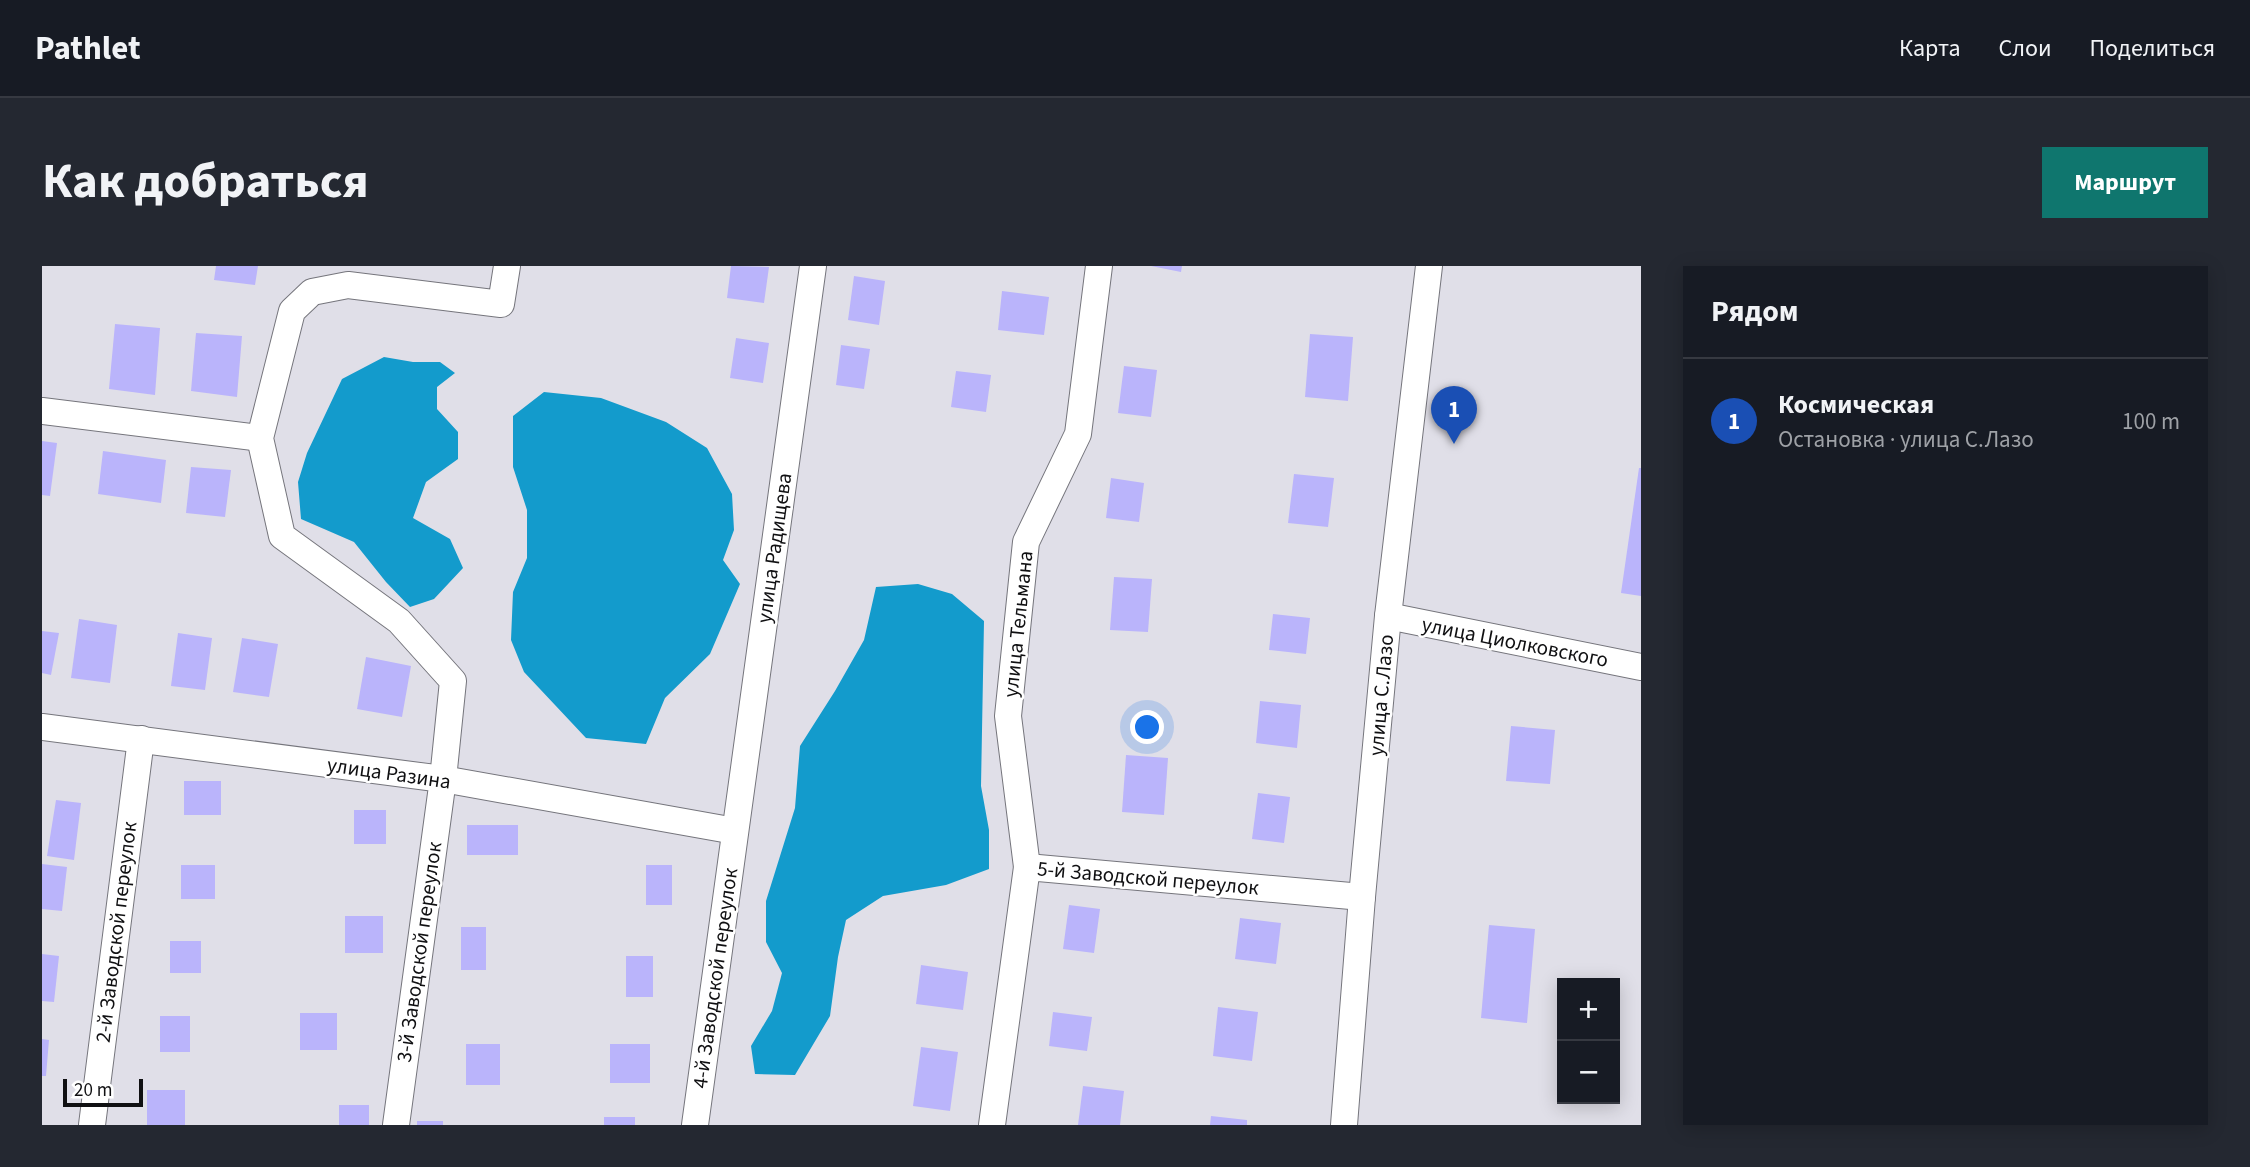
<!DOCTYPE html>
<html lang="ru">
<meta charset="utf-8">
<style>
body{margin:0;font-family:"Source Sans 3",sans-serif;background:#242831;color:#f1f3f6}
.controls{position:absolute;right:21px;bottom:21px;display:grid;overflow:hidden;border-radius:0px;box-shadow:0 4px 18px #0003}
.controls button{width:63px;height:63px;display:grid;place-items:center;padding:0;border:0;border-bottom:2px solid #363941;background:#171b24;color:#f1f3f6;font:35px sans-serif}
.scale{position:absolute;left:21px;bottom:18px;width:80px;box-sizing:border-box;padding-left:7px;border:4px solid #101012;border-top:0;font-size:19px;line-height:24px;white-space:nowrap;color:#101012;-webkit-text-stroke:5px #fff;paint-order:stroke}
.you{position:absolute;left:1106px;top:462px;width:24px;height:24px;margin:-18px;border:5px solid #fff;border-radius:50%;background:#1a73e8;box-shadow:0 0 0 10px #1a73e833}
.badge{display:grid;place-items:center;width:46px;height:46px;border-radius:50%;background:#0f766e;color:#fff;font-size:23px;font-weight:700}
.pin{position:absolute;translate:-50% -58px;filter:drop-shadow(0 2px 4px #0008)}
.pin::after{content:'';position:absolute;top:37px;width:24px;height:21px;background:inherit;clip-path:polygon(0 0,100% 0,50% 100%)}
.list{margin:0;padding:0;list-style:none}
h2{display:flex;justify-content:space-between;align-items:center;height:91px;margin:0;padding:0 28px;font-size:30px}
h2 small{font-size:23px;font-weight:400;color:#9ea1a6}
.list li{display:grid;grid-template-columns:46px 1fr auto;gap:21px;align-items:center;box-sizing:border-box;height:126px;padding:0 28px;border-top:2px solid #363941}
.list b{display:block;font-size:26px;white-space:nowrap}
.list p{margin:0;font-size:23px;white-space:nowrap;color:#9ea1a6}
.list em{font-size:23px;font-style:normal;color:#9ea1a6}
.map{position:relative;flex:none;width:1599px;height:859px;overflow:hidden;border-radius:0px}
header{display:flex;align-items:center;gap:42px;box-sizing:border-box;height:98px;padding:0 35px;background:#171b24;border-bottom:2px solid #363941}
header strong{font-size:33px}
nav{display:flex;gap:38px;margin-inline-start:auto;font-size:24px}
.intro{display:flex;align-items:center;justify-content:space-between;box-sizing:border-box;height:168px;padding:0 42px}
h1{margin:0;font-size:49px}
.button{padding:18px 32px;border-radius:0px;background:#0f766e;color:#fff;font-size:24px;font-weight:700}
main{display:flex;gap:42px;padding:0 42px}
aside{flex:1;background:#171b24;border-radius:0px;box-shadow:0 4px 18px #0003}
.map>svg:first-child{display:block}
</style>
<header>
<strong>Pathlet</strong>
<nav><a>Карта</a><a>Слои</a><a>Поделиться</a></nav>
</header>
<div class="intro"><h1>Как добраться</h1><a class="button">Маршрут</a></div>
<main>
<div class="map">
<svg width="1599" height="859" viewBox="0 0 1599 859">
<rect width="100%" height="100%" fill="#e0dfe8"/>
<g fill="#139bcc">
<path d="M 342,91 L 371,96 L 398,96 L 413,107 L 395,121 L 395,143 L 416,166 L 416,193 L 384,216 L 371,252 L 408,273 L 421,302 L 392,333 L 368,341 L 344,316 L 312,276 L 259,253 L 256,216 L 265,187 L 300,113 Z"/>
<path d="M 502,126 L 559,132 L 624,156 L 665,182 L 690,228 L 692,264 L 681,294 L 698,318 L 668,388 L 623,432 L 604,478 L 544,472 L 482,406 L 469,374 L 471,326 L 485,292 L 485,244 L 471,201 L 471,150 Z"/>
<path d="M 876,318 L 910,328 L 942,355 L 939,520 L 947,564 L 947,603 L 904,619 L 841,630 L 804,654 L 796,691 L 788,750 L 753,809 L 713,808 L 709,780 L 730,745 L 740,707 L 724,676 L 724,635 L 753,542 L 758,480 L 793,425 L 822,374 L 834,321 Z"/>
</g>
<g fill="#bab4fb">
<path d="M 174,0 L 216,0 L 213,19 L 172,14 Z"/>
<path d="M 689,0 L 727,1 L 722,37 L 685,32 Z"/>
<path d="M 1109,0 L 1140,0 L 1139,6 Z"/>
<path d="M 812,10 L 843,15 L 837,59 L 806,54 Z"/>
<path d="M 960,25 L 1007,31 L 1002,69 L 956,64 Z"/>
<path d="M 73,58 L 118,62 L 113,129 L 67,123 Z"/>
<path d="M 154,67 L 200,70 L 195,131 L 149,125 Z"/>
<path d="M 1268,68 L 1311,71 L 1306,135 L 1263,131 Z"/>
<path d="M 694,72 L 727,77 L 721,117 L 688,112 Z"/>
<path d="M 799,79 L 828,83 L 822,123 L 794,119 Z"/>
<path d="M 1082,100 L 1115,104 L 1109,151 L 1076,147 Z"/>
<path d="M 914,105 L 949,109 L 944,146 L 909,141 Z"/>
<path d="M 0,175 L 15,177 L 8,230 L 0,229 Z"/>
<path d="M 61,185 L 124,194 L 119,237 L 56,228 Z"/>
<path d="M 149,201 L 189,204 L 183,251 L 144,247 Z"/>
<path d="M 1597,202 L 1599,202 L 1599,330 L 1579,327 Z"/>
<path d="M 1252,208 L 1292,212 L 1286,261 L 1246,257 Z"/>
<path d="M 1069,212 L 1102,217 L 1097,256 L 1064,252 Z"/>
<path d="M 1072,311 L 1110,313 L 1106,366 L 1068,364 Z"/>
<path d="M 1231,348 L 1268,352 L 1264,388 L 1227,384 Z"/>
<path d="M 37,353 L 75,359 L 68,417 L 29,412 Z"/>
<path d="M 0,365 L 17,367 L 9,409 L 0,407 Z"/>
<path d="M 136,367 L 170,372 L 163,424 L 129,420 Z"/>
<path d="M 200,372 L 236,378 L 227,431 L 191,426 Z"/>
<path d="M 324,391 L 369,400 L 360,451 L 315,443 Z"/>
<path d="M 1218,435 L 1259,439 L 1255,482 L 1214,477 Z"/>
<path d="M 1469,460 L 1513,464 L 1508,518 L 1464,515 Z"/>
<path d="M 1084,489 L 1126,492 L 1122,549 L 1080,546 Z"/>
<rect x="142" y="515" width="37" height="34"/>
<path d="M 1216,527 L 1248,531 L 1242,577 L 1210,573 Z"/>
<path d="M 14,534 L 39,537 L 32,594 L 5,590 Z"/>
<rect x="312" y="544" width="32" height="34"/>
<rect x="425" y="559" width="51" height="30"/>
<path d="M 0,598 L 25,601 L 20,645 L 0,643 Z"/>
<rect x="139" y="599" width="34" height="34"/>
<rect x="604" y="599" width="26" height="40"/>
<path d="M 1027,639 L 1058,643 L 1052,687 L 1021,683 Z"/>
<rect x="303" y="650" width="38" height="37"/>
<path d="M 1198,652 L 1239,657 L 1234,698 L 1193,693 Z"/>
<path d="M 1447,659 L 1493,663 L 1485,757 L 1439,752 Z"/>
<rect x="419" y="661" width="25" height="43"/>
<rect x="128" y="675" width="31" height="32"/>
<path d="M 0,688 L 17,690 L 12,736 L 0,735 Z"/>
<rect x="584" y="690" width="27" height="41"/>
<path d="M 879,699 L 926,706 L 921,744 L 874,738 Z"/>
<path d="M 1176,741 L 1216,746 L 1210,795 L 1171,790 Z"/>
<path d="M 1011,746 L 1050,751 L 1045,785 L 1007,780 Z"/>
<rect x="258" y="747" width="37" height="37"/>
<rect x="118" y="750" width="30" height="36"/>
<path d="M 0,773 L 7,774 L 4,810 L 0,810 Z"/>
<rect x="424" y="778" width="34" height="41"/>
<rect x="568" y="778" width="40" height="39"/>
<path d="M 879,781 L 916,786 L 908,845 L 871,840 Z"/>
<path d="M 1041,820 L 1082,825 L 1078,859 L 1036,859 Z"/>
<rect x="105" y="824" width="38" height="35"/>
<rect x="297" y="839" width="30" height="20"/>
<path d="M 1169,850 L 1205,854 L 1205,859 L 1168,859 Z"/>
<rect x="562" y="851" width="31" height="8"/>
<rect x="375" y="855" width="26" height="4"/>
</g>
<g fill="none" stroke-linecap="round" stroke-linejoin="round">
<defs>
<g id="minor">
<path d="M 0,145 L 218,172"/>
<path d="M 1346,350 L 1599,401"/>
<path d="M 0,461 L 401,513 L 693,565"/>
<path d="M 985,601 L 966,450 L 984,276 L 1036,168 L 1057,0"/>
<path d="M 50,859 L 99,473"/>
<path d="M 354,859 L 401,513 L 411,415 L 357,355 L 240,270 L 218,172 L 250,45 L 270,26 L 306,19 L 459,38 L 465,0"/>
<path d="M 653,859 L 771,0"/>
<path d="M 950,859 L 985,601 L 1320,631"/>
<path d="M 1302,859 L 1320,631 L 1346,350 L 1387,0"/>
</g>
</defs>
<use href="#minor" stroke="#75757c" stroke-width="28"/>
<use href="#minor" stroke="#fff" stroke-width="26"/>
</g>
<g text-anchor="middle" dominant-baseline="central" stroke-width="5" stroke-linejoin="round" paint-order="stroke">
<g font-size="21" fill="#101012" stroke="#fff">
<text transform="translate(732 282) rotate(-82)">улица Радищева</text>
<text transform="translate(976 358) rotate(-84)">улица Тельмана</text>
<text transform="translate(1473 376) rotate(11)">улица Циолковского</text>
<text transform="translate(1339 429) rotate(-85)">улица С.Лазо</text>
<text transform="translate(347 507) rotate(8)">улица Разина</text>
<text transform="translate(1106 612) rotate(5)">5-й Заводской переулок</text>
<text transform="translate(74 666) rotate(-83)">2-й Заводской переулок</text>
<text transform="translate(377 686) rotate(-82)">3-й Заводской переулок</text>
<text transform="translate(673 712) rotate(-82)">4-й Заводской переулок</text>
</g>
</g>
</svg>
<div class="controls">
<button>+</button>
<button>−</button>
</div>
<div class="scale">20 m</div>
<div class="you"></div>
<div class="pin badge" style="left:1412px;top:178px;background:#1a4fb4">1</div>
</div>
<aside>
<h2>Рядом<small></small></h2>
<ul class="list">
<li><span class="badge" style="background:#1a4fb4">1</span><div><b>Космическая</b><p>Остановка · улица С.Лазо</p></div><em>100 m</em></li>
</ul>
</aside>
</main>
